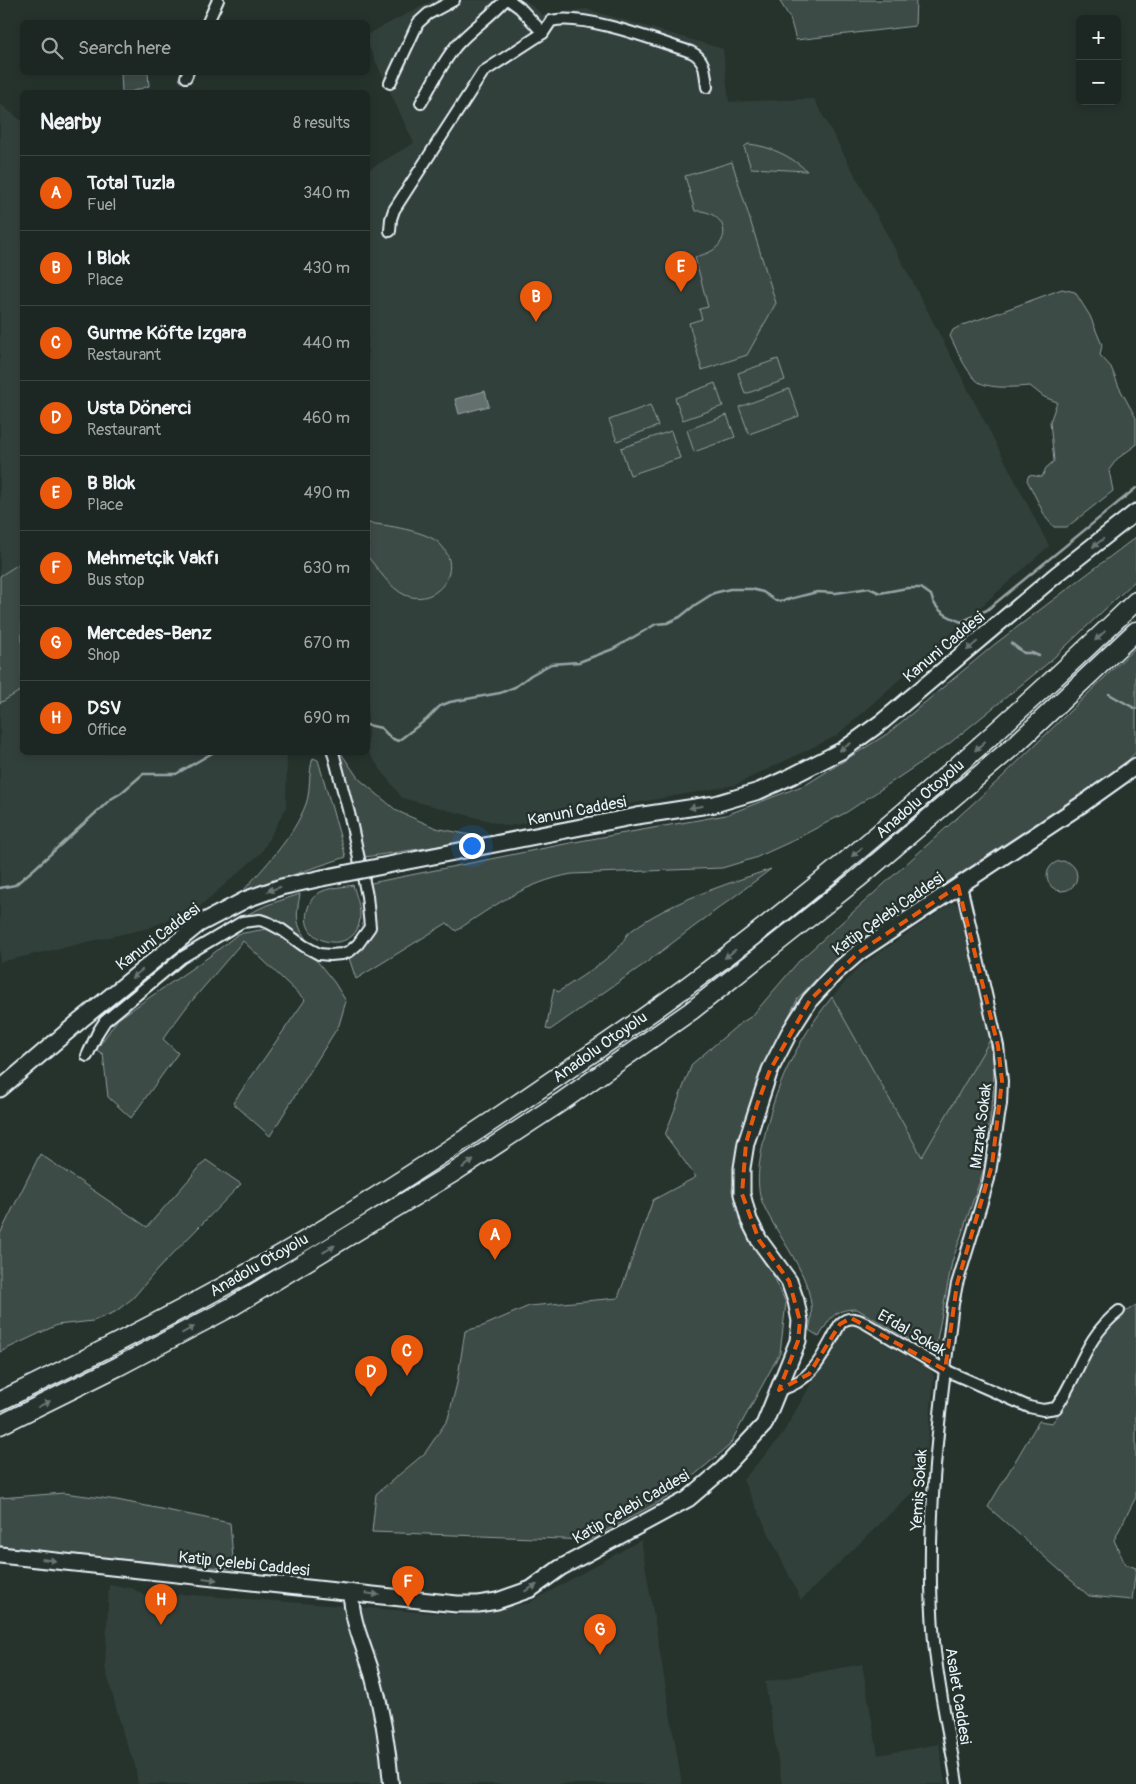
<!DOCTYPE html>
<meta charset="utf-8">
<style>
body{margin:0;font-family:Pangolin,sans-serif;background:#29322f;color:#f1f3f6}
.controls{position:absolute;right:15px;top:15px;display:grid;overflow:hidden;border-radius:8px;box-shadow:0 2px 8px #0003}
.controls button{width:45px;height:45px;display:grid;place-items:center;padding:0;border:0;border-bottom:1px solid #3a4340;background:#1c2622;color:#f1f3f6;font:25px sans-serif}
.you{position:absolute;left:471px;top:845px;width:18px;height:18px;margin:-12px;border:4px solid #fff;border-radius:50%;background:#1a73e8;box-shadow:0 0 0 8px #1a73e833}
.badge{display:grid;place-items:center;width:32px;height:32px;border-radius:50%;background:#ea580c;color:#fff;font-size:16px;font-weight:700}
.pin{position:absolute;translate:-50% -41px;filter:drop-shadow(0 1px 2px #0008)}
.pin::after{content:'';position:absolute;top:26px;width:18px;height:15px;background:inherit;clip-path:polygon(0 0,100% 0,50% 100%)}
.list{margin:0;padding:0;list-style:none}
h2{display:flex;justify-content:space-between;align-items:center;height:65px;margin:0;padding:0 20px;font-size:21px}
h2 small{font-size:16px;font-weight:400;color:#a0a5a5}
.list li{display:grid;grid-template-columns:32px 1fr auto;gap:15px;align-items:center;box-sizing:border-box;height:75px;padding:0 20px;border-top:1px solid #3a4340}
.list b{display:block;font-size:19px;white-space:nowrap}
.list p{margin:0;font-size:16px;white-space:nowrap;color:#a0a5a5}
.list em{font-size:16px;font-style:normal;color:#a0a5a5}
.icon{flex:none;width:28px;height:28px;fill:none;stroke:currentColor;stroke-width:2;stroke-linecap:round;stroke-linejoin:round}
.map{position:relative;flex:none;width:1136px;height:1784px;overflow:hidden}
.search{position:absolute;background:#1c2622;box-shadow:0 2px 8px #0003;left:20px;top:20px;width:350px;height:55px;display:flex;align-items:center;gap:12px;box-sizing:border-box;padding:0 18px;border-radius:8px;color:#a0a5a5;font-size:19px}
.panel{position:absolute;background:#1c2622;box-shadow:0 2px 8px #0003;left:20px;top:90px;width:350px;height:665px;border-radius:8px}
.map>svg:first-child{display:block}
</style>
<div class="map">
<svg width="1136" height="1784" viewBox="0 0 1136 1784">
<rect width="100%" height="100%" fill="#26332d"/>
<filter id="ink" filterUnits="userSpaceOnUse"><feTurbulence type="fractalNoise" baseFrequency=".02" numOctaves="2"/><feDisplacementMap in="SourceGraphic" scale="10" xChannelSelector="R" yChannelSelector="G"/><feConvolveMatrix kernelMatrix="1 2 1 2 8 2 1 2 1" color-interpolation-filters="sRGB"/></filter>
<g filter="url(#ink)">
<g fill="#333f3a">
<path d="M 434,0 L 525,0 L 543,15 L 586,9 L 723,49 L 729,102 L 814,99 L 911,279 L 1049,546 L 836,736 L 735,785 L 508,826 L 402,798 L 368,752 L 368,170 L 414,143 L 368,45 L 368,34 Z"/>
<path d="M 0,104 L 22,121 L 22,752 L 287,753 L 286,808 L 261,853 L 200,906 L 149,928 L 0,962 Z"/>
<path d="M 954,902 L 959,907 L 990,1040 L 922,1157 L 832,997 L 858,968 L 873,957 Z"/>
<path d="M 855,1326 L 931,1371 L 934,1376 L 924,1481 L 801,1600 L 743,1480 L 780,1438 L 844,1327 Z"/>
<path d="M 641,1540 L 682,1784 L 138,1784 L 135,1765 L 124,1737 L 105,1667 L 109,1585 L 132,1588 L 150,1599 L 147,1603 L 167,1607 L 171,1600 L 180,1594 L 460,1615 L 529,1603 Z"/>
<path d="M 862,1664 L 878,1755 L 939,1744 L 945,1784 L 782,1784 L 765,1682 Z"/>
</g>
<g fill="#3e4b47" stroke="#939ea0">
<path d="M 779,0 L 916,0 L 915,26 L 796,40 L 790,18 Z"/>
<path d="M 121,73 L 148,73 L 149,86 L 130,92 L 122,92 Z"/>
<path d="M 748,144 C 770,146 791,156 807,171 L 751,168 L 744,147 Z"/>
<path d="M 732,162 L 776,303 L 747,355 L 702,370 L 689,323 L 702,319 L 699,309 L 708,307 L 695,257 C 702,255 710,253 716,248 C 735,230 716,209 695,211 L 685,176 Z"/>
<path d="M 1062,289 L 1075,292 L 1090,316 L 1102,345 L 1100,355 L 1111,367 L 1119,387 L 1136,418 L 1136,445 L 1117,459 L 1109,470 L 1113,491 L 1067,527 L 1054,527 L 1046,518 L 1027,480 L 1029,475 L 1042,477 L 1046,468 L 1054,461 L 1050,422 L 1057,402 L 1044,397 L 1030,386 C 1017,387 986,390 976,380 C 964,368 957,350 950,336 L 953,330 L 962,325 L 992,315 Z"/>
<path d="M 778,359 L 785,380 L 745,394 L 738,373 Z"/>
<path d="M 715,383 L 723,406 L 683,420 L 675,398 Z"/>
<path d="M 789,389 L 799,416 L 749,434 L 739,407 Z"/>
<path d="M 650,405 L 658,426 L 617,441 L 609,420 Z"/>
<path d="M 727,415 L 735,437 L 694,452 L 687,430 Z"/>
<path d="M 671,431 L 680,458 L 630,475 L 621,448 Z"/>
<path d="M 368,523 C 385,525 428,531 440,544 C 465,569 437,608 405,595 C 390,588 378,569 368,557 Z"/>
<path d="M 1136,537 L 1136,580 L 1048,663 L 950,743 L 847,812 L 788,843 L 755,858 L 722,868 L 572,874 C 527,882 493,906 456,931 L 447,923 L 356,979 L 349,958 L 362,947 L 375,927 L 371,883 L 580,841 L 726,815 L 807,784 L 887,734 L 995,644 Z"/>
<path d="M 22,562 L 22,690 L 0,703 L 0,576 Z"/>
<path d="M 1136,647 L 1136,752 L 1123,766 L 843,951 L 798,998 L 768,1057 L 743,1125 L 732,1191 L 744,1227 L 771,1270 L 786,1303 L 780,1353 L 729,1446 L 668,1497 L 589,1540 L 372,1532 L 376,1494 L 425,1453 L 448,1419 L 457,1383 L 465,1331 L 483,1326 L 529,1306 L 618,1298 L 653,1200 L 696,1177 L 665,1135 L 692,1064 L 738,1025 L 752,1016 L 799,961 L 1000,779 Z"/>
<path d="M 336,753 L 341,753 L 358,778 L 397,811 L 436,828 L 475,836 L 480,840 L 365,857 Z"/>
<path d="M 313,758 L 318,760 L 346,857 L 242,892 C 265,866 293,838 306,804 C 311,790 308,773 313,758 Z"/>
<circle cx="1062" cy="876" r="15"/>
<path d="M 771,869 L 643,965 L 550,1030 L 546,1029 L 554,988 L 558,992 C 579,978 603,964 620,946 C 624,941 626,934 631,931 C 668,902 727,884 771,869 Z"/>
<path d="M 353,885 C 356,895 360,906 360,915 C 361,957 295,947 308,908 C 310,900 315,894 323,891 C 332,887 344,887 353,885 Z"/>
<path d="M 300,894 C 296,916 295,924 308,942 L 281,925 L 260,915 L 246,915 L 267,905 Z"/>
<path d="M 266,929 L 279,934 L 317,961 L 334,982 L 346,1001 L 339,1025 L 270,1136 L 233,1103 L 305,1000 L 243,941 L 185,1009 L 163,1039 L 178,1053 L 131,1118 L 108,1097 L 103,1054 L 96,1050 L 118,1019 L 210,956 L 238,934 Z"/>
<path d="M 832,997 L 922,1157 L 990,1040 L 994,1069 L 993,1097 L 983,1172 L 952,1262 L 936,1345 L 930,1349 L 920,1346 L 857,1309 C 833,1309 830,1319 819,1337 L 809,1330 C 822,1284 780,1243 763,1204 C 755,1186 759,1163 763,1144 C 773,1089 797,1041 832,997 Z"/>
<path d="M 40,1154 L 147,1227 L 206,1160 L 241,1184 L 157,1270 L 133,1298 L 115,1312 L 93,1321 L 57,1325 L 0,1352 L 0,1234 Z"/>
<path d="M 1136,1305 L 1136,1497 L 1114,1540 L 1125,1564 L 1136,1568 L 1132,1600 L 1089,1596 L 988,1507 L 1039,1421 L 1052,1423 L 1058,1415 L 1097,1337 L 1116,1318 Z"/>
<path d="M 64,1493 L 117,1500 L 230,1523 L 234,1569 L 0,1549 L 0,1498 Z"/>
</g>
<path fill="#636f6d" stroke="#98a3a5" d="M 485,391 L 489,406 L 459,414 L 455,399 Z"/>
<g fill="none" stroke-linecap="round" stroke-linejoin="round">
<g stroke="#98a3a5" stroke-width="2.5">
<path d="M 961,622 L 987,610 L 1136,488"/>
<path d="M 1011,643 L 1024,653 L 1032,653 L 1039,656"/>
<path d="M 1109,694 L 1136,709"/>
<path d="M 368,725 L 381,728 L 391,738 L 398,741 L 427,719 L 440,706 L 450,702 L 500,693 L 515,687 L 531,675 L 551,664 L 579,662 L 613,649 L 656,624 L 667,623 L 680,617 L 695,605 L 714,593 L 730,589 L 751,589 L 763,592 L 776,601 L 782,601 L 817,592 L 836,593 L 869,588 L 880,593 L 907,588 L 921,588 L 931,595 C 935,612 949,617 964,623"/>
<path d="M 0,888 L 15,885 L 34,869 L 111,799 L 121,793 L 143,774 L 176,774 L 214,752"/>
</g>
<defs>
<g id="street">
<path d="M 509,0 L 520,8 L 543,33"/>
<path d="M 208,22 L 218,0"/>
<path d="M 186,77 L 188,72"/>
<path d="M 390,83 L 418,23 L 428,14 L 454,0"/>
<path d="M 421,103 C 432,84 442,63 456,46 C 471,29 490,17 505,0"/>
<path d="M 390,231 L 391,219 L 394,210 L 483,72 L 543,33 L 551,21 C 585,13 657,41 691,52 C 706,59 705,73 707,87"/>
<path d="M 87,1056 L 98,1032 L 105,1021 L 181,958 L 242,922 L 260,920 L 269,923 L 282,930 L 304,946 L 319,954 L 330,955 L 342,954 L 350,951 L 358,944 L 370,927 L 367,896 L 350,817 L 333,752"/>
<path d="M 779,1390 C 814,1381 824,1353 840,1324 C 848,1316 856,1318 865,1323 L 945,1370 L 1029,1407 L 1043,1410 L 1056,1408 C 1080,1374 1083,1339 1119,1311"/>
<path d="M 957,1784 C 950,1736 938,1689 934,1641 C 924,1529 939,1416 953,1304 L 957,1284 L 989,1179 L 1001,1104 L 1002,1081 L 998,1046 L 961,885"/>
</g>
<path id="secondary" d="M 351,1592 C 351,1620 363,1644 371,1670 C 382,1709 388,1744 391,1784"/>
<g id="primary">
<path d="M 403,862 L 637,816 L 715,804 L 759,791 L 792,776 L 843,750 L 883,721 L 1056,575 L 1136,512"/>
<path d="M 0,1089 L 81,1020 L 199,924 L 247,899 L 281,887 L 322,878"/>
<path d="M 0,1555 L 457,1604 L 478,1604 L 497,1601 L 531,1589 L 560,1568 L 688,1499 L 723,1469 L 764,1425 L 798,1341 L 800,1321 L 796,1301 L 789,1281 L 759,1240 L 749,1220 L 742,1194 L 742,1168 L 746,1143 L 770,1070 L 789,1033 L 810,1000 L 835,973 L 859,952 L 1084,803 L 1136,766"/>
</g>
<g id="highway">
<path d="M 0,1401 C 103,1351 205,1299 304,1241 C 390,1189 474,1134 557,1077 C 613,1039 669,1001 723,959 C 868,848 1004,728 1136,601"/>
<path d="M 0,1425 L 119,1366 L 233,1306 L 456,1171 L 561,1102 L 691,1011 L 860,877 L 1017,743 L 1136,631"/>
</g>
</defs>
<use href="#street" stroke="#e8f1f8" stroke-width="14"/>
<use href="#secondary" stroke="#e8f1f8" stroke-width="18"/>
<use href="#primary" stroke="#e8f1f8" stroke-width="19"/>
<use href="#highway" stroke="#e8f1f8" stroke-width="21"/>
<use href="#street" stroke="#26332d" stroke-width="10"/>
<use href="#secondary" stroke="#26332d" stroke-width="14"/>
<use href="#primary" stroke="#26332d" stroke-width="15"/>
<use href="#highway" stroke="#26332d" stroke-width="18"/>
<defs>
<path id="primary-bridge" d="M 322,878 L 403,862"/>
</defs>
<use href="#primary-bridge" stroke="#e8f1f8" stroke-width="19" stroke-linecap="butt"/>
<use href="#primary-bridge" stroke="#26332d" stroke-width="15"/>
</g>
<defs><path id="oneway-solid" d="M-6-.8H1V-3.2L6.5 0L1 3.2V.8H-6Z" transform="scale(1.25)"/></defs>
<g fill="#6a7674">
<use href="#oneway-solid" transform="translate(1098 543) rotate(142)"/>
<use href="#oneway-solid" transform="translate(1100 636) rotate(137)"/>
<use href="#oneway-solid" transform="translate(972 646) rotate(140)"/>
<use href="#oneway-solid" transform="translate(980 746) rotate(138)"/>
<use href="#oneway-solid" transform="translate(845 747) rotate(147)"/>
<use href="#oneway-solid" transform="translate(696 807) rotate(171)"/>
<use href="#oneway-solid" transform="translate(857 852) rotate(140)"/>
<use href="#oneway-solid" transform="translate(274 889) rotate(162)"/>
<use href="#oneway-solid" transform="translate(730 954) rotate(142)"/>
<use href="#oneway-solid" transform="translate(137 974) rotate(141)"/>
<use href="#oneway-solid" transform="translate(468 1164) rotate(-33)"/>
<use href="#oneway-solid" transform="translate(329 1249) rotate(-31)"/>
<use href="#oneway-solid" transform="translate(188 1330) rotate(-28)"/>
<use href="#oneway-solid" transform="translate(44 1404) rotate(-26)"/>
<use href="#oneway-solid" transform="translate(49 1560) rotate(7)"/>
<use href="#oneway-solid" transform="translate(210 1579) rotate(7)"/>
<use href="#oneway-solid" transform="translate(531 1588) rotate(-29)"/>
<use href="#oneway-solid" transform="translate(372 1594) rotate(7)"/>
</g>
</g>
<path fill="none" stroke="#e8590c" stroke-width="4" stroke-dasharray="10 6" stroke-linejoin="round" d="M 958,886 L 998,1046 L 1002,1081 L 992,1165 L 957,1284 L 945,1370 L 851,1318 L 840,1324 L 809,1374 L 779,1390 L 798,1341 L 800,1321 L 789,1281 L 759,1240 L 742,1194 L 746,1143 L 757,1105 L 770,1070 L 810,1000 L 859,952 Z"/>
<g text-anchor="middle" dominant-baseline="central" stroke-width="5" stroke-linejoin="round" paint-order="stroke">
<g font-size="16" fill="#e8f1f8" stroke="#26332d">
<text transform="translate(944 647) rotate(-40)">Kanuni Caddesi</text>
<text transform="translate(920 799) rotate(-41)">Anadolu Otoyolu</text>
<text transform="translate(577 811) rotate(-11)">Kanuni Caddesi</text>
<text transform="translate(888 914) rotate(-35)">Katip Çelebi Caddesi</text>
<text transform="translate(158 937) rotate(-37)">Kanuni Caddesi</text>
<text transform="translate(600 1047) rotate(-35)">Anadolu Otoyolu</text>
<text transform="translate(981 1126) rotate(-83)">Mızrak Sokak</text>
<text transform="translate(259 1265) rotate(-30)">Anadolu Otoyolu</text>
<text transform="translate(912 1333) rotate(30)">Efdal Sokak</text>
<text transform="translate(919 1490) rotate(-86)">Yemiş Sokak</text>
<text transform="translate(631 1507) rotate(-30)">Katip Çelebi Caddesi</text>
<text transform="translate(244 1564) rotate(6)">Katip Çelebi Caddesi</text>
<text transform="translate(958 1696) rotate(81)">Asalet Caddesi</text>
</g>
</g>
</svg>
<div class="controls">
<button>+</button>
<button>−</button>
</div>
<div class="you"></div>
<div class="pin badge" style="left:495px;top:1260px">A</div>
<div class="pin badge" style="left:536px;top:322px">B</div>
<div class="pin badge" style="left:407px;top:1376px">C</div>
<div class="pin badge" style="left:371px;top:1397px">D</div>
<div class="pin badge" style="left:681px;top:292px">E</div>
<div class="pin badge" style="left:408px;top:1607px">F</div>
<div class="pin badge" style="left:600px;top:1655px">G</div>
<div class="pin badge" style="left:161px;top:1625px">H</div>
<div class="search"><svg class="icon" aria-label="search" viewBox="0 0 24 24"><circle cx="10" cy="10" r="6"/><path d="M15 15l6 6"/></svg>Search here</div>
<section class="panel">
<h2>Nearby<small>8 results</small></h2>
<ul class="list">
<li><span class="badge">A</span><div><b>Total Tuzla</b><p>Fuel</p></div><em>340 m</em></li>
<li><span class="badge">B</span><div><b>I Blok</b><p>Place</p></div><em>430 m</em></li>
<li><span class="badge">C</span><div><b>Gurme Köfte Izgara</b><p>Restaurant</p></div><em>440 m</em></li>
<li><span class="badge">D</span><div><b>Usta Dönerci</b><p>Restaurant</p></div><em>460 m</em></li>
<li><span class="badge">E</span><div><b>B Blok</b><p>Place</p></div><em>490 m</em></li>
<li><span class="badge">F</span><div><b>Mehmetçik Vakfı</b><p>Bus stop</p></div><em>630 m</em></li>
<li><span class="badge">G</span><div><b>Mercedes-Benz</b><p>Shop</p></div><em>670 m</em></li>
<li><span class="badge">H</span><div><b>DSV</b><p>Office</p></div><em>690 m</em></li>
</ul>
</section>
</div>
